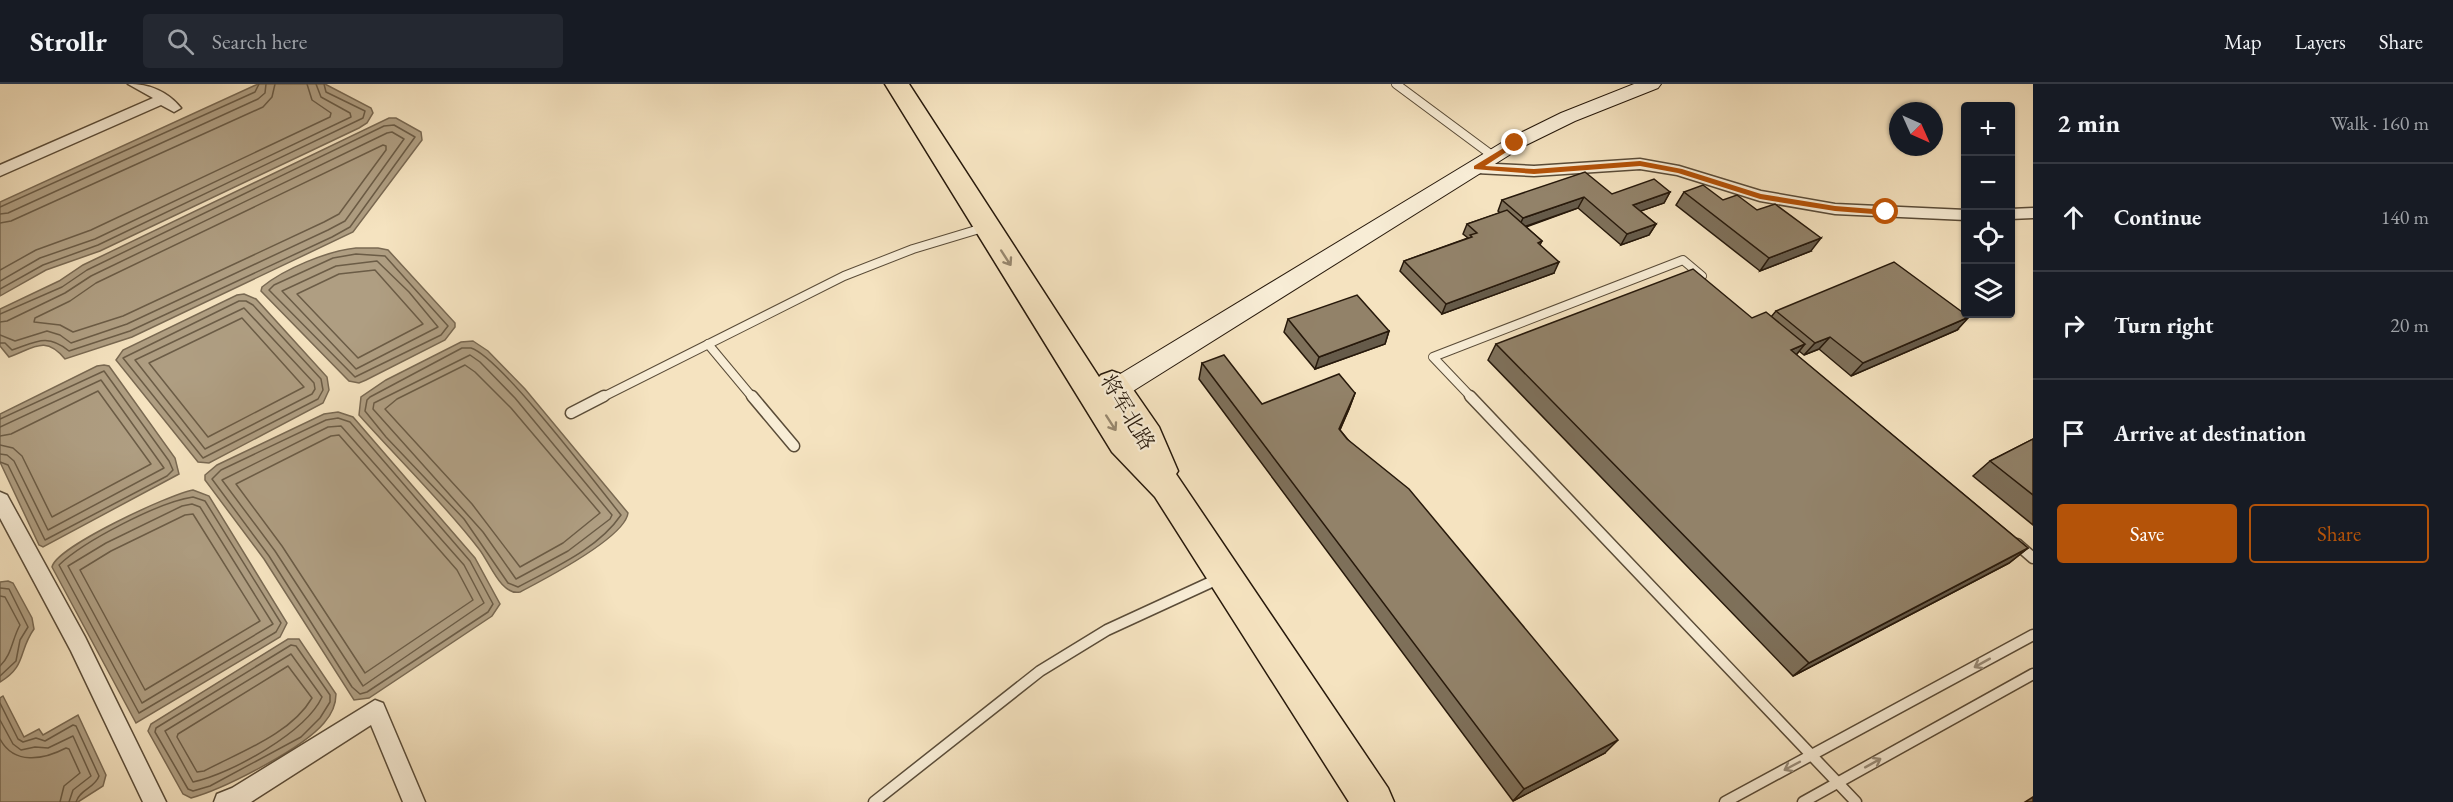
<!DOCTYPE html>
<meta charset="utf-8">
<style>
body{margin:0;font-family:"EB Garamond","Noto Serif SC",serif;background:#242831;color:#f1f3f6}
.controls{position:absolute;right:18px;top:18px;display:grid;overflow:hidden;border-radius:6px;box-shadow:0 2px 4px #0004}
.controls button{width:54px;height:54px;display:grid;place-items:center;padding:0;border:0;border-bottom:2px solid #363941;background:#171b24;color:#f1f3f6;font:30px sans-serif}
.compass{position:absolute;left:1889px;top:18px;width:54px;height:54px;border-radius:50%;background:#171b24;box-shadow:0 2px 4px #0004;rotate:135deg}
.stop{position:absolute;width:18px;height:18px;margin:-14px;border:4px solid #b45309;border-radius:50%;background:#fff}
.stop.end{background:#b45309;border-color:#fff;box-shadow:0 2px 6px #0008}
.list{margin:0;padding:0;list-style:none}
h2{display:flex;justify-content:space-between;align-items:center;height:78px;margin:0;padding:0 24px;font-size:26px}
h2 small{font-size:20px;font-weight:400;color:#9ea1a6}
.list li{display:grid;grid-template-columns:39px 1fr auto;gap:18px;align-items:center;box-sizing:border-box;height:108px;padding:0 24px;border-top:2px solid #363941}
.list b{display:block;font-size:22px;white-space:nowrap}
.list em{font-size:20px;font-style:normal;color:#9ea1a6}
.actions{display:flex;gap:12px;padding:18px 24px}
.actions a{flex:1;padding:14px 0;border:2px solid #b45309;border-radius:6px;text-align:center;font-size:21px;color:#b45309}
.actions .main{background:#b45309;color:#fff}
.icon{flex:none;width:33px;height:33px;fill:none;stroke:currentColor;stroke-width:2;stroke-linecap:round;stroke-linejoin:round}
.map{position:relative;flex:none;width:2033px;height:718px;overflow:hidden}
header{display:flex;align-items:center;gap:36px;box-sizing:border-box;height:84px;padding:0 30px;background:#171b24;border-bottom:2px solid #363941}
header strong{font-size:28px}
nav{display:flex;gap:33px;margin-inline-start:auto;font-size:21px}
.search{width:420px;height:54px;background:#242831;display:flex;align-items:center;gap:15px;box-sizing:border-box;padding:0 21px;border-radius:6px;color:#9ea1a6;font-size:22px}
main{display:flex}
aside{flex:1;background:#171b24}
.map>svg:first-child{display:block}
</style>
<header>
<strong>Strollr</strong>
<div class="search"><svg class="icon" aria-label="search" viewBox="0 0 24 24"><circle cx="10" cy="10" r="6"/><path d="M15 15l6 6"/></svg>Search here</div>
<nav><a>Map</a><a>Layers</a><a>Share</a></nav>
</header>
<main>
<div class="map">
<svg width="2033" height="718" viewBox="0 0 2033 718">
<rect width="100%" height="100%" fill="#f5e3c0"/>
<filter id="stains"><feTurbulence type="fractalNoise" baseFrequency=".00333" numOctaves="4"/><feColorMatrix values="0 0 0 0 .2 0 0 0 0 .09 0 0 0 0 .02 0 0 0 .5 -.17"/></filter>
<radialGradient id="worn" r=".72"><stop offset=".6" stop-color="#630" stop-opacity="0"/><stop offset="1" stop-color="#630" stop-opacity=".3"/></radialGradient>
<g fill="#af9e82" stroke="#796952" stroke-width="1.5">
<path d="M 258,0 L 325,0 L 371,24 L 373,29 L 367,39 L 359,44 L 100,167 L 46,186 L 0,212 L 0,118 Z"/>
<path d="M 389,34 L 396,34 L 421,48 L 422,56 L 353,148 L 132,253 L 65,275 C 45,251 34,264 9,273 L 0,262 L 0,225 L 59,197 L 83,181 Z"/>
<path d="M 356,164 L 378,164 L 388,166 L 455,239 L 455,243 L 445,256 L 366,296 L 359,299 L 349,297 L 261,207 L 262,203 C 284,185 327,167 356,164 Z"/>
<path d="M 244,210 L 256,215 L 327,293 L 329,306 L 323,319 L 209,379 L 198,378 L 116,276 L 123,266 L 237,211 Z"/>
<path d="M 473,257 L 488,267 L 525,305 L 628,429 C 625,454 543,496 520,508 C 501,512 490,479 479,465 C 442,417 399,376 359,331 L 361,313 L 386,296 L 461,258 Z"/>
<path d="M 104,281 L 109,282 L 175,374 L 179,390 L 43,463 L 39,461 L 0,378 L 0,330 L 97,282 Z"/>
<path d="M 338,328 L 353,333 L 475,474 L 500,520 L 492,532 L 369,614 L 354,616 L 264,475 L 205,396 L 205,391 L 217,381 L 324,330 Z"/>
<path d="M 193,406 L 209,412 L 287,539 L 280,553 L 136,639 L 52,483 C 56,463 170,410 193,406 Z"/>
<path d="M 8,497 L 13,499 L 32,534 L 34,545 C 18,567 27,582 0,598 L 0,498 Z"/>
<path d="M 288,555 L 299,555 L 336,610 C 336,621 331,631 324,639 C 302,665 224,705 191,714 L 183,710 L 148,647 L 151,640 Z"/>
<path d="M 3,612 L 24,653 L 39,645 L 43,651 L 78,631 L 106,691 L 103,702 L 78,718 L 0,718 L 0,614 Z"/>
</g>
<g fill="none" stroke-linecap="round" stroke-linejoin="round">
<g stroke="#6b5c46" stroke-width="1.5">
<path d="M 383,61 L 386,62 L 386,66 L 339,130 L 324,138 L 123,232 L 73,248 L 60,241 L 34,238 L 35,234 L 70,217 L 96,199 Z"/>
<path d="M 0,123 L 255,8 L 259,0"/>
<path d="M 0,130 L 8,129 L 258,15 L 265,9 L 266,0"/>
<path d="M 0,139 L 11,137 L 263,23 L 272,13 L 275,0"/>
<path d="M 356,170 L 385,172 L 448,242 L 441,251 L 355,293 L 269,206 L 274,201 L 333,174 Z"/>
<path d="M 377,177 L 409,208 L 438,243 L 356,285 L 282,207 L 336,182 Z"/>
<path d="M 0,186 L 36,166 L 91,146 L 330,33 L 331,29 L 312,16 L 307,0"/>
<path d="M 375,186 L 423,240 L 358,274 L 297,210 L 339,190 Z"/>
<path d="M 0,197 L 40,174 L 95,155 L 351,33 L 350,29 L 321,13 L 316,0"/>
<path d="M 0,205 L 43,181 L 98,161 L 363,34 L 365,27 L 326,8 L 324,0"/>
<path d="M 239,217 L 246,217 L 253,221 L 321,295 L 323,306 L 318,315 L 203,374 L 123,274 Z"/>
<path d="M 244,224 L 314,299 L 315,305 L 312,310 L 205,365 L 135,276 Z"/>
<path d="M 0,230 L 62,203 L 87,186 L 384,42 L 394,41 L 415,53 L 350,143 L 332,153 L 130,247 L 69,267 C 47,249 36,258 12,266 L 5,259 L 0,259"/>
<path d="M 242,234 L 304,303 L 208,353 L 149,279 Z"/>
<path d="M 0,238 L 7,237 L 65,209 L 91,192 L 387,49 L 392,48 L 404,55 L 345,137 L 328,146 L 127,240 L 71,259 L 60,251 L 47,247 L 15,257 L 0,251"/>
<path d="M 462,264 C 462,264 471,264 471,264 C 500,273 597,401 621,431 C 598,465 553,484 518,503 L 508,499 L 464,435 L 386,353 L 365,327 L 367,316 L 370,313 Z"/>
<path d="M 470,271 L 480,278 L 515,314 L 612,431 L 610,435 L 568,467 L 516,495 L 483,448 L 373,325 L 374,319 Z"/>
<path d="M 465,281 L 475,288 L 511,324 L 600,429 L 563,459 L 520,483 L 472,420 L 385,325 L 397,315 Z"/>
<path d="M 338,334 L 350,338 L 470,477 L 493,520 L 488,528 L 367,608 L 360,610 L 352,603 L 269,472 L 212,395 L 221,386 L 326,336 Z"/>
<path d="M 0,335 L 104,287 L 169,377 L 173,386 L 167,392 L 45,456 L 8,381 L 0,378"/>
<path d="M 341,342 L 464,481 L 484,519 L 363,602 L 275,467 L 222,396 L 328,343 Z"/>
<path d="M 0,343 L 101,296 L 164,384 L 48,446 L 14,377 L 7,371 L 0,370"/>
<path d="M 339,351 L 457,486 L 473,516 L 365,589 L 282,462 L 236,400 L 331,352 Z"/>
<path d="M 0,352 L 11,350 L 98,307 L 151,380 L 52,433 L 22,372 L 13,364 L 0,361"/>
<path d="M 193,413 L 205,417 L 281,539 L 276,548 L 139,629 L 59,481 C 84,457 159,418 193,413 Z"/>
<path d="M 192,420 L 200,423 L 273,540 L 142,619 L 68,482 L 106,459 L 182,422 Z"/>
<path d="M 193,430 L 260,537 L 145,606 L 80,486 L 111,467 L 185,431 Z"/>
<path d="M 0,504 L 9,505 L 28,543 L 20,556 L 16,577 L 0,592"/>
<path d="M 0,512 L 5,513 L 20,541 C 12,555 12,571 0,582"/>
<path d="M 291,561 L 296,562 L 330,611 L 330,618 L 320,634 L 301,653 L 210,702 L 193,707 L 188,705 L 155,648 L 156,644 Z"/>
<path d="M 291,570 L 322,613 C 306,648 231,690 193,698 L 165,647 Z"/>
<path d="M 288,582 L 312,614 C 291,650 240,668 204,687 L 197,688 L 177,653 L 178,650 Z"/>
<path d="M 0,619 L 18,655 L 23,658 L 36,654 L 45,657 L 73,641 L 76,642 L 99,692 C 95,704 80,705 76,718"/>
<path d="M 0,636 L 13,660 L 21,666 L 35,663 L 48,664 L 73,652 L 91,692 L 73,706 L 69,718"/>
<path d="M 0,655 C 14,681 43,676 66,664 L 69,665 L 80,689 L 64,702 L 60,718"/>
</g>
<defs>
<g id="lane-far1">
<path d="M 1396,0 L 1493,72"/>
<path d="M 708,260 L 753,314"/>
<path d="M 601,314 L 844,192 L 913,165 L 986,143"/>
<path d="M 1472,314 L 1433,273 L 1683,176 L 1702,192"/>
</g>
<g id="lane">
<path d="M 752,312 L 794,362"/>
<path d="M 1470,312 L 1856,718"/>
<path d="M 571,329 L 604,312"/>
<path d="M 2017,460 L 2033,474"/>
<path d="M 874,718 L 1040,587 L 1107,546 L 1220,494"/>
<path d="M 1725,718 L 2033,551"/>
<path d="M 1803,718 L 2033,590"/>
</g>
<g id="street">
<path d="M 128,0 C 150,0 167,7 181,24 L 174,28 L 161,21 L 0,92 L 0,81 L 153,14 Z"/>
<path d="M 1640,75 L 1679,82 L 1761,107 L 1835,120 L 1966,126 L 1966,136 L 1835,130 L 1760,117 L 1677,91 L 1640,85 L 1534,92 L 1476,89 L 1469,84 L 1476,79 L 1534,82 Z"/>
<path d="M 2033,124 L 2033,134 L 2010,135 L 2010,125 Z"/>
<path d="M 0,408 L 7,411 L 85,553 L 166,718 L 143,718 L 71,567 L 0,434 Z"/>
<path d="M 375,616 L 383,619 L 425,718 L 403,718 L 371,641 L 251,718 L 214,718 L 217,710 L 232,704 Z"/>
</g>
<path id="secondary" d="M 1634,0 L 1661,0 L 1658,4 L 1575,37 L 1522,63 L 1125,312 L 1116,314 L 1107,312 L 1104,305 L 1107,298 L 1508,55 L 1561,29 Z"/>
<path id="highway" d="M 885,0 L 909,0 L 1099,293 L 1101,291 L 1112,287 L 1123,291 L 1159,343 L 1178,387 L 1176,390 L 1388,704 L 1394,718 L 1349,718 L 1155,413 L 1112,368 Z"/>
</defs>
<use href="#lane-far1" stroke="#5a4c38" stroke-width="10"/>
<use href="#lane" stroke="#5a4c38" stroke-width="13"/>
<use href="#street" stroke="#5a4c38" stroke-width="3"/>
<use href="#secondary" stroke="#27190b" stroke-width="2"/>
<use href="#highway" stroke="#27190b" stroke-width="3"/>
<use href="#lane-far1" stroke="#f8edd6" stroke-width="8"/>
<use href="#lane" stroke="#f8edd6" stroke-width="10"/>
<use href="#street" fill="#f8edd6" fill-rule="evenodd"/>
<use href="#secondary" fill="#f8edd6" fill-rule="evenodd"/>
<use href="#highway" fill="#f5e3c0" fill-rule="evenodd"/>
</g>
<g fill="#7e705a" stroke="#27190b" stroke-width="1.5">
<path d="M 1670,108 L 1664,119 L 1640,127 L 1656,140 L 1649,151 L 1621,161 L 1578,124 L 1526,143 L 1542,157 L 1540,161 L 1554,189 L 1442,230 L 1400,187 L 1404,177 L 1468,154 L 1463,150 L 1467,140 L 1500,129 L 1498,127 L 1502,116 Z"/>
<path d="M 1684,108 L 1723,116 L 1811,167 L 1760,187 L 1676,121 Z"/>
<path d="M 1776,227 L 1957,246 L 1851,292 L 1819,265 L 1804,271 L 1799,267 L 1796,271 L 2028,464 L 2009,479 L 1793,592 L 1488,276 L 1496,260 L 1771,233 Z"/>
<path d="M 1288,235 L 1389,247 L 1385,260 L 1315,285 L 1284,248 Z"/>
<path d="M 1202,279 L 1262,320 L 1355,309 L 1349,325 L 1340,346 L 1605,669 L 1513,717 L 1199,295 Z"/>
<path d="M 2033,355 L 2033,441 L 1973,392 L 1990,377 Z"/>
<path d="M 2033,713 L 2033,718 L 2025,718 Z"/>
</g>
<g fill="#665b4a" stroke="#27190b" stroke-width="1.5">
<path d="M 1670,108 L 1664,119 L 1627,132 L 1633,121 Z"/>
<path d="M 1584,113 L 1578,124 L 1518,145 L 1523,134 Z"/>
<path d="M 1656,140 L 1649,151 L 1621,161 L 1627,150 Z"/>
<path d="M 1821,154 L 1811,167 L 1760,187 L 1769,174 Z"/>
<path d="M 1559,178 L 1554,189 L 1442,230 L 1446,220 Z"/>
<path d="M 1969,233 L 1957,246 L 1851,292 L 1863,279 Z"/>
<path d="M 1389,247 L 1385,260 L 1315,285 L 1319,273 Z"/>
<path d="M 1830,253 L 1819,265 L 1804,271 L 1815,259 Z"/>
<path d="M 1805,260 L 1792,276 L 1791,266 Z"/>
<path d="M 1355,309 L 1349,325 L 1333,361 L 1339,345 Z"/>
<path d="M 2028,464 L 2009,479 L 1793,592 L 1809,579 Z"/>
<path d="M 1618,656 L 1605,669 L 1513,717 L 1524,705 Z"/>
</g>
<g fill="#928269" stroke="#27190b" stroke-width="1.5">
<path d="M 1585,88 L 1612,110 L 1654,95 L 1670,108 L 1633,121 L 1656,140 L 1627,150 L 1584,113 L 1523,134 L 1502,116 Z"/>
<path d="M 1703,101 L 1723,116 L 1737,111 L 1757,126 L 1775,120 L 1821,154 L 1769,174 L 1684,108 Z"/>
<path d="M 1507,126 L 1542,157 L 1538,159 L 1559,178 L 1446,220 L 1404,177 L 1472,153 L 1470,151 L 1477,149 L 1467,140 Z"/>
<path d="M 1894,178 L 1969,233 L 1863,279 L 1830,253 L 1815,259 L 1776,227 Z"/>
<path d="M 1693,185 L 1752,234 L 1766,228 L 1805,260 L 1791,266 L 2028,464 L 1809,579 L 1496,260 Z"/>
<path d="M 1357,211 L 1389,247 L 1319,273 L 1288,235 Z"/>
<path d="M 1224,271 L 1262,320 L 1339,290 L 1355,309 L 1339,345 L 1347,355 L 1409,405 L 1618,656 L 1524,705 L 1202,279 Z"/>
<path d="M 2033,355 L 2033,411 L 1990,377 Z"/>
</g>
<defs><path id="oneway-shaft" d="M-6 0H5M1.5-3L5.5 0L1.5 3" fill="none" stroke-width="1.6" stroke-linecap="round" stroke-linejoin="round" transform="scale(1.5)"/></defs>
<g stroke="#98886f">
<use href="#oneway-shaft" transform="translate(1006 174) rotate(57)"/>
<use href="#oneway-shaft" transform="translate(1111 339) rotate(57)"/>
</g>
<g stroke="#9a8e7b">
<use href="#oneway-shaft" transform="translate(1982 579) rotate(151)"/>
<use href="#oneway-shaft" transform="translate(1873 679) rotate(-29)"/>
<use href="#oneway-shaft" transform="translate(1792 682) rotate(152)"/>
</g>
<path fill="#b45309" d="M 1515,57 L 1518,59 L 1517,61 L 1485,82 L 1534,85 L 1640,77 L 1682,85 L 1761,110 L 1835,122 L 1886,126 L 1890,128 L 1886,131 L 1835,127 L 1760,115 L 1678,89 L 1640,82 L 1534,90 L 1474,85 L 1474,82 Z"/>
<g text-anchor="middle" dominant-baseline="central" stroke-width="4.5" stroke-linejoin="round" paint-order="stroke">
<g font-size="21" fill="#27190b" stroke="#f8edd6">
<text transform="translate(1128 328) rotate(59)">将军北路</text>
</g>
</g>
<rect width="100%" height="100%" filter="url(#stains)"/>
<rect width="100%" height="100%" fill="url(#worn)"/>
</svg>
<div class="controls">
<button>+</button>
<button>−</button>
<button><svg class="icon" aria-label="locate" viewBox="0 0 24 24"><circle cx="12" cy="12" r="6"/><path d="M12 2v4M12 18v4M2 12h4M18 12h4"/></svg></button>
<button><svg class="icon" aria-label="layers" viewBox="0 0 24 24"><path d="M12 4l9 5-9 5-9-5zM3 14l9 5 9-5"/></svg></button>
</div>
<svg class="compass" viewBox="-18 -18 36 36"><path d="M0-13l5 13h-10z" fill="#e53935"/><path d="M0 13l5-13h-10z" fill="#9ea1a6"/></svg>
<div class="stop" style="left:1886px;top:128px"></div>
<div class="stop end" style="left:1515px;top:59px"></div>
</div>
<aside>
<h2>2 min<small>Walk · 160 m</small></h2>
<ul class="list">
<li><svg class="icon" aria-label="ahead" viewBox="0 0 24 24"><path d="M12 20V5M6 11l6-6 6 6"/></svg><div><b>Continue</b></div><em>140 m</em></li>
<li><svg class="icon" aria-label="right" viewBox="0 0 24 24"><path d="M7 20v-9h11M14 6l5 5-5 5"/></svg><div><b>Turn right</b></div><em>20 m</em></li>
<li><svg class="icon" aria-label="arrive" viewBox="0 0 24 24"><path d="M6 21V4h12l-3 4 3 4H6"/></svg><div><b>Arrive at destination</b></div></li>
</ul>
<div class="actions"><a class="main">Save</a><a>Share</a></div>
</aside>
</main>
